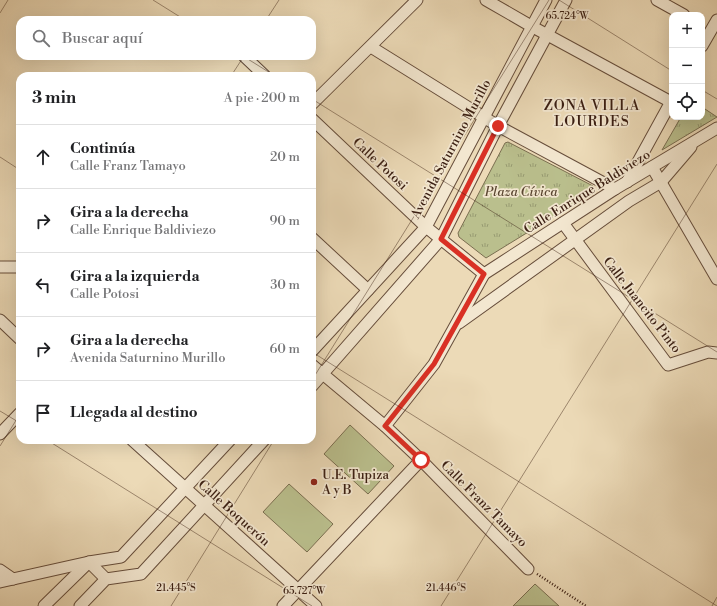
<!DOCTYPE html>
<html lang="es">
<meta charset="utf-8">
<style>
body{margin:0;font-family:"Libre Bodoni",serif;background:#f6f6f6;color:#202124}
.controls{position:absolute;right:12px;top:12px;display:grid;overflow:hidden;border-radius:8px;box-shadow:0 4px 16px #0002}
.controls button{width:36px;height:36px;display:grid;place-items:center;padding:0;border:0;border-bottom:1px solid #e0e0e0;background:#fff;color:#202124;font:20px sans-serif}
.stop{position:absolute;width:12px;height:12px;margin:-9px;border:3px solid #d93025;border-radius:50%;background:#fff}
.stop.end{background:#d93025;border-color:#fff;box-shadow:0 1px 4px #0008}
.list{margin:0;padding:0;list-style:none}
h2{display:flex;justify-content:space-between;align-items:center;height:52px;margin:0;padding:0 16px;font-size:17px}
h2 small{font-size:13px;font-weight:400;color:#757577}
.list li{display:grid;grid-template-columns:26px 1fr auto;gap:12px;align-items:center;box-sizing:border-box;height:64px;padding:0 16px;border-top:1px solid #e0e0e0}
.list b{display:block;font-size:15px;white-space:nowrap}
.list p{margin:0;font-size:13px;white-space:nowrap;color:#757577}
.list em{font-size:13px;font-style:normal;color:#757577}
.icon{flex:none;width:22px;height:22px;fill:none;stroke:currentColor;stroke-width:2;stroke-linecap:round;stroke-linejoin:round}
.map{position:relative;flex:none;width:717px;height:606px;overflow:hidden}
.search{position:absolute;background:#fff;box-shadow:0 4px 16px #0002;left:16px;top:16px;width:300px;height:44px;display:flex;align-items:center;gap:10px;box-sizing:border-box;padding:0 14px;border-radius:12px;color:#757577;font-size:15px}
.panel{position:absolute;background:#fff;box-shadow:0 4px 16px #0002;left:16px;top:72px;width:300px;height:372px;border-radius:12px}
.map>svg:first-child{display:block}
</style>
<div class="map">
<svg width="717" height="606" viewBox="0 0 717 606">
<defs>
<pattern id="park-tufts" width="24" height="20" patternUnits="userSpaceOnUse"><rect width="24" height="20" fill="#babf8d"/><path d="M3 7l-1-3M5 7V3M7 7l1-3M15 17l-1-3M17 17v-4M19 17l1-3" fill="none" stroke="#989b72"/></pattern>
</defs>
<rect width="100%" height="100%" fill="#ecdab7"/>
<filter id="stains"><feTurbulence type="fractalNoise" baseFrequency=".005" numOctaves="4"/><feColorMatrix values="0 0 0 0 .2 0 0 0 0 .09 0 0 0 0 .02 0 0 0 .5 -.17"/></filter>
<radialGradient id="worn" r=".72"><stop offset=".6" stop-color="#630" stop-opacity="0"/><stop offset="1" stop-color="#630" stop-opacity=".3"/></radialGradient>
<g fill="url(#park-tufts)" stroke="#7a6e50">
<path d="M 702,107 L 717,117 L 662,150 L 681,117 L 702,117 Z"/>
<path d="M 508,142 L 593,186 L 595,191 L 486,258 L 459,237 L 458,233 L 505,143 Z"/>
</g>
<g fill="#babf8d" stroke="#7a6e50">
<path d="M 350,425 L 394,466 L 368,494 L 324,454 Z"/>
<path d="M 289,484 L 333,524 L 307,552 L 263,512 Z"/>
<path d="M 535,584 L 559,606 L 513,606 Z"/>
</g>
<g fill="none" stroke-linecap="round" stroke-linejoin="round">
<defs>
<g id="street">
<path d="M 486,0 L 531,26 L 671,102"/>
<path d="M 657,0 L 684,15"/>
<path d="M 702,46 L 717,20"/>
<path d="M 371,47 L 498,126 L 615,189"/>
<path d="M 244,56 L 265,76"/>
<path d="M 312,104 L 417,0"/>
<path d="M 312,119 L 426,227 L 484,274"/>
<path d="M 652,167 L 717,279"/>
<path d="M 627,182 L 672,100"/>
<path d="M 563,223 L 668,365 L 708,352 L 717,353"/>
<path d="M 312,238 L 368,290"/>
<path d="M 0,267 L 20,267"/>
<path d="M 0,320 L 20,339"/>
<path d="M 459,323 L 629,201 L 661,182 L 691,147"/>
<path d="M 312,351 L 426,227 L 546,0"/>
<path d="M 312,365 L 385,426 L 421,460 L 528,569"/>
<path d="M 312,386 L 441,239 L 498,126 L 566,0"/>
<path d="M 385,426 L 434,364 L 484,274 L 615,189 L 717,128"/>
<path d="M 0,434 L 20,413"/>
<path d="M 132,440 L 316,606"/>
<path d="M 0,570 L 13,579"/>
<path d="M 0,582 L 89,562 L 106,579"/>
<path d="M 44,606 L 89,562 L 121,557 L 230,440"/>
<path d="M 80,606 L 106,579 L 141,574 L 264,440"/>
<path d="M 283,606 L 421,460"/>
</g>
</defs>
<use href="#street" stroke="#664d3b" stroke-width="13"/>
<path stroke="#3a1e12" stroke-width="2.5" stroke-dasharray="1 2" stroke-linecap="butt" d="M 537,574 L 586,606"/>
<use href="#street" stroke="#f3e7d0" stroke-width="11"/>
</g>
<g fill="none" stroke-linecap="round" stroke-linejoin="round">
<path stroke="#d93025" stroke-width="5" d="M 421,460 L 385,426 L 434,364 L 484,274 L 441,239 L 498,126"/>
</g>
<path fill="none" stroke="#3a1e12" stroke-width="1" stroke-opacity="0.45" d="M 153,0 L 185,20M 559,0 L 672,71M 0,13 L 8,0M 266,20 L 279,0M 243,56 L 275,76M 231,76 L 244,56M 702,90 L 717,99M 312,99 L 717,352M 0,157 L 20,170M 312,352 L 717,606M 312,380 L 549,0M 0,411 L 20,423M 47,440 L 312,606M 0,446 L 20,414M 171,606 L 274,440M 441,606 L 717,164M 712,606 L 717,597"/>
<circle fill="#8f2418" stroke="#f3e7d0" stroke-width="1.5" cx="314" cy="482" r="4"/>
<g text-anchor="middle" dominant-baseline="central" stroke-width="3.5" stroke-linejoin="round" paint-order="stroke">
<g font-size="13" fill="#3a1e12" stroke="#f3e7d0">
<text transform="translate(451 149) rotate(-62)">Avenida Saturnino Murillo</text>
<text transform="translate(380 164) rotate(43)">Calle Potosi</text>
<text transform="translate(587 192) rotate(-32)">Calle Enrique Baldiviezo</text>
<text transform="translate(642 305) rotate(52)">Calle Juancito Pinto</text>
<text transform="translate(484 504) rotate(45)">Calle Franz Tamayo</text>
<text transform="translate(234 513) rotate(42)">Calle Boquerón</text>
</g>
<g font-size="13" font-style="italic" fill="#5a4631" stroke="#f3e7d0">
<text x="521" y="192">Plaza Cívica</text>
</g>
<g font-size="13" fill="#3a1e12" stroke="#f3e7d0" text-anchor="start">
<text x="322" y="475">U.E. Tupiza<tspan x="322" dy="15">A y B</tspan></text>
</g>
<g font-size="14" letter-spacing="1" fill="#3a1e12" stroke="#f3e7d0">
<text x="592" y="106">ZONA VILLA<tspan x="592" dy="16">LOURDES</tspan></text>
</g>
</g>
<g font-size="10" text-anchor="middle" fill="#3a1e12" stroke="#f3e7d0" stroke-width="3.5" stroke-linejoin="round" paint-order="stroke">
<text x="567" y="19">65.724°W</text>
<text x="176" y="591">21.445°S</text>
<text x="446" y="591">21.446°S</text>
<text x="304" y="594">65.727°W</text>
</g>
<rect width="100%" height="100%" filter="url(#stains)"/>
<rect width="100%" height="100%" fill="url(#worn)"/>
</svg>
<div class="controls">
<button>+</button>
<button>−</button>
<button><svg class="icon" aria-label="locate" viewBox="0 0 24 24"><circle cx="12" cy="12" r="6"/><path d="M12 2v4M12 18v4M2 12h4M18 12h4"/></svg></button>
</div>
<div class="stop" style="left:421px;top:460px"></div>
<div class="stop end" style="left:498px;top:126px"></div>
<div class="search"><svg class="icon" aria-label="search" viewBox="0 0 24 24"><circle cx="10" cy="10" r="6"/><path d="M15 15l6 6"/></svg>Buscar aquí</div>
<section class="panel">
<h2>3 min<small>A pie · 200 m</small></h2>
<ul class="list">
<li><svg class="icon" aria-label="ahead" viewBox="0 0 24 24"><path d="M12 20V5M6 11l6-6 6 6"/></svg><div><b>Continúa</b><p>Calle Franz Tamayo</p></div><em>20 m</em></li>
<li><svg class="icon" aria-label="right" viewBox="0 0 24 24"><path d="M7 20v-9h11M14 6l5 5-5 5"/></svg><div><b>Gira a la derecha</b><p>Calle Enrique Baldiviezo</p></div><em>90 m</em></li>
<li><svg class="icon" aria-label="left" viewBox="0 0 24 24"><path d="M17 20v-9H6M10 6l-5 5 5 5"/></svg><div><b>Gira a la izquierda</b><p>Calle Potosi</p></div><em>30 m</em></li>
<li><svg class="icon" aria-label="right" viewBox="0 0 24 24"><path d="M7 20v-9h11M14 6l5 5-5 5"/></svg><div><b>Gira a la derecha</b><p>Avenida Saturnino Murillo</p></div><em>60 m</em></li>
<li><svg class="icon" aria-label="arrive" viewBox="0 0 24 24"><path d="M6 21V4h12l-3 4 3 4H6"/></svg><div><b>Llegada al destino</b></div></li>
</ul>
</section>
</div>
